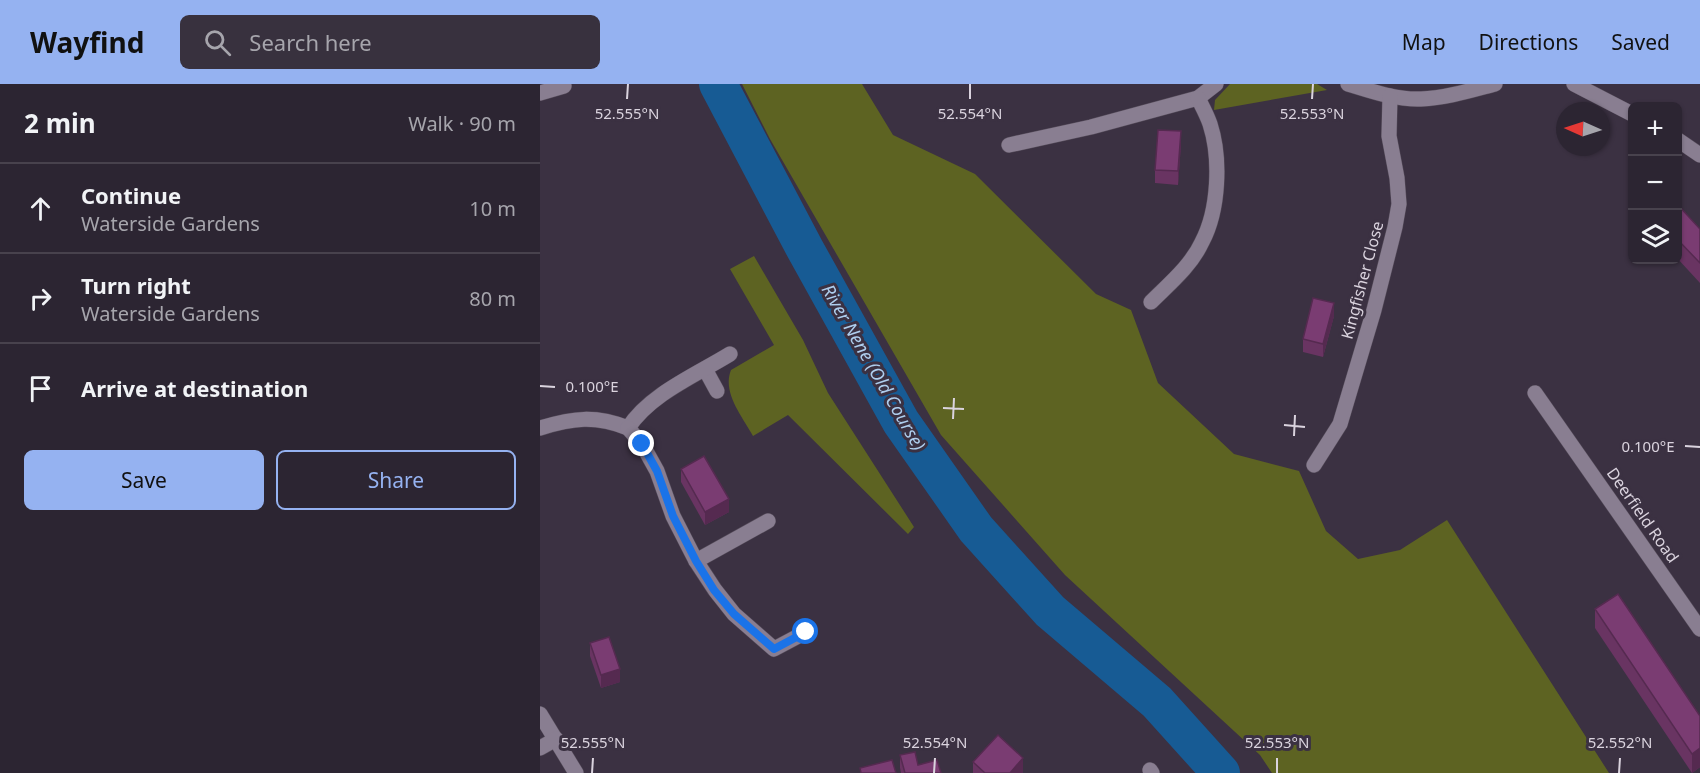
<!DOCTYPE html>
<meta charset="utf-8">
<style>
body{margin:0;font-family:"Noto Sans",sans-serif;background:#38313e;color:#f1f3f6}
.controls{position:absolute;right:18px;top:18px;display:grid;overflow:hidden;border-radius:9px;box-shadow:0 2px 4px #0004}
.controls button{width:54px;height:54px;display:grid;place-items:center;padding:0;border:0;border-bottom:2px solid #48424d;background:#2c2532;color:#f1f3f6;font:30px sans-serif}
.compass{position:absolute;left:1016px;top:18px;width:54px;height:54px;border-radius:50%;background:#2c2532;box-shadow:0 2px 4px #0004;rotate:273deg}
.stop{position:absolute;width:18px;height:18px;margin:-14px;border:4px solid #1a73e8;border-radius:50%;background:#fff}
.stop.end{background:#1a73e8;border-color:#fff;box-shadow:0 2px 6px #0008}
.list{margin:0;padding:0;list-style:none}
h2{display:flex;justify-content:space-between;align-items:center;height:78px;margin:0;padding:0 24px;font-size:26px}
h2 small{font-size:20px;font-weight:400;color:#a6a5ac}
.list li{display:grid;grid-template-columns:39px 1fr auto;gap:18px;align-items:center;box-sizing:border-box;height:90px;padding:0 24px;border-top:2px solid #48424d}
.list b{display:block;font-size:22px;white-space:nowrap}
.list p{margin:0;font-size:20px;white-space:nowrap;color:#a6a5ac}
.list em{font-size:20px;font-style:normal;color:#a6a5ac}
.actions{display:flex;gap:12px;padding:18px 24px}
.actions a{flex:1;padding:14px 0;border:2px solid #95b2f1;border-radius:9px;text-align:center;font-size:21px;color:#95b2f1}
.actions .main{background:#95b2f1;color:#111}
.icon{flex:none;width:33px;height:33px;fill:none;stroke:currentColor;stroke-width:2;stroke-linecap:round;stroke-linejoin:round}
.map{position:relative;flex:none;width:1160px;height:689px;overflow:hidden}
header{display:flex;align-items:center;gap:36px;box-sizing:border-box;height:84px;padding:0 30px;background:#95b2f1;color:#111}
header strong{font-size:28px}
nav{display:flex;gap:33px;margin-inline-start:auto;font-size:21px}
.search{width:420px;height:54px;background:#38313e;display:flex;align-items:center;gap:15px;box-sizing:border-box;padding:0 21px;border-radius:9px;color:#a6a5ac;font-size:22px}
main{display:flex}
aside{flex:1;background:#2c2532}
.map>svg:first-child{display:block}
</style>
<header>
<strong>Wayfind</strong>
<div class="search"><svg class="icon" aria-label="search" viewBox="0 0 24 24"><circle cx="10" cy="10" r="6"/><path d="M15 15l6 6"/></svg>Search here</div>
<nav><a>Map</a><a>Directions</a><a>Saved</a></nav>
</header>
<main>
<aside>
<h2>2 min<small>Walk · 90 m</small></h2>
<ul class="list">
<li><svg class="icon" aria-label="ahead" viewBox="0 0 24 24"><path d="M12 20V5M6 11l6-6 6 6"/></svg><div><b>Continue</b><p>Waterside Gardens</p></div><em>10 m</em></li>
<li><svg class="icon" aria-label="right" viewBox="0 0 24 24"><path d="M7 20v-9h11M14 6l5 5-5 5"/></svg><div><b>Turn right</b><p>Waterside Gardens</p></div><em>80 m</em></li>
<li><svg class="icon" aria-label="arrive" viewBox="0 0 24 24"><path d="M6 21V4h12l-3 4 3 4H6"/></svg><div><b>Arrive at destination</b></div></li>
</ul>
<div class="actions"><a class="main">Save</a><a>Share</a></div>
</aside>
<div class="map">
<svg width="1160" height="689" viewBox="0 0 1160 689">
<rect width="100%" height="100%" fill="#3b3142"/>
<g fill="#5d6322">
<path d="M 202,0 L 322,0 L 353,51 L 435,90 L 556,210 L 591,226 L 618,299 L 694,370 L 759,387 L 786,447 L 818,475 L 860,466 L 907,436 L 1069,689 L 732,689 L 720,671 L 525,491 L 401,351 L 230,55 Z"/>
<path d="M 690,0 L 777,0 L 787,6 L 674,26 L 675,16 Z"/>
<path d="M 214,172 L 263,256 L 288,309 L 374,443 L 368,450 L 248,331 L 213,352 C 202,332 182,309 191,286 L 234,261 L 190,185 Z"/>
</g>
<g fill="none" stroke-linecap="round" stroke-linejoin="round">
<path stroke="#175b94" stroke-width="38" d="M 178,0 L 265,165 L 361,338 L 436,445 L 510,527 L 617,618 L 681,689"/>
<defs>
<g id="minor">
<path d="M 808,0 C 831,7 856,16 881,15 C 906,14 932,6 955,0"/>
<path d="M 1034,0 L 1092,30"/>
<path d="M 0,9 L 24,2"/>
<path d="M 1138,56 L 1160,71"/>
<path d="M 469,61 L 551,43 L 658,14 L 676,0"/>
<path d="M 611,218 C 629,200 651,182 662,158 C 679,126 681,74 670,40 C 667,31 662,22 658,14"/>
<path d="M 165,285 L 177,307"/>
<path d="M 995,309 L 1160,545"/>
<path d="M 0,344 C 33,334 55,331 88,344 C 110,310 156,291 190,270"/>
<path d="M 88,344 L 102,360 L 117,387 L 133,432 L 156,477 L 175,506 L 194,530 L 234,565 L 266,548"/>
<path d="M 774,381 L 800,340 L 834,226 L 855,143 L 859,120 L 857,94 L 849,52 L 850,12"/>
<path d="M 156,477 L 228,437"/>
<path d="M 0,630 L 36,689"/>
<path d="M 0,664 L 16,655"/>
<path d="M 610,686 L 612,689"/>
</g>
</defs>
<use href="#minor" stroke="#564d5b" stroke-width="16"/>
<use href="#minor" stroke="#897e91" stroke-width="15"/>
</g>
<g fill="#693462">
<path d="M 641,60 L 638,101 L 615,99 L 615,86 Z"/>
<path d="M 1137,120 L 1160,145 L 1160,199 L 1137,174 Z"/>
<path d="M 794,232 L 783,273 L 763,268 L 763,255 Z"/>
<path d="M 141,385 L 189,428 L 165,441 L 141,398 Z"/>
<path d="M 1055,525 L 1160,632 L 1160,683 L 1152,689 L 1055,544 Z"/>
<path d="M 50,559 L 80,598 L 61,604 L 50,572 Z"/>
<path d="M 360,671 L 378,681 L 401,689 L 361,689 L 360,684 Z"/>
<path d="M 433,678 L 483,688 L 482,689 L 433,689 Z"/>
</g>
<g fill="#552a50">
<path d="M 641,47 L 641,60 L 638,101 L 638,87 Z"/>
<path d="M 794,219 L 794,232 L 783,273 L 783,260 Z"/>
<path d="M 189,415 L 189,428 L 165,441 L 165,428 Z"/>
<path d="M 80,585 L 80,598 L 61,604 L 61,591 Z"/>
<path d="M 1160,664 L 1160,683 L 1152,689 L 1152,670 Z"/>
<path d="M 483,674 L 483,688 L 482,689 L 470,689 Z"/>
</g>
<g fill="#7a3c72" stroke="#552a50" stroke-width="1.5">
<path d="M 618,46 L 641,47 L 638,87 L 615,86 Z"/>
<path d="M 1137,120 L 1160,145 L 1160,179 L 1137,155 Z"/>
<path d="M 773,214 L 794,219 L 783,260 L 763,255 Z"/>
<path d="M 164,372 L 189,415 L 165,428 L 141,385 Z"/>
<path d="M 1078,510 L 1160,632 L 1160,664 L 1152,670 L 1055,525 Z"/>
<path d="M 69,553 L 80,585 L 61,591 L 50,559 Z"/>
<path d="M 458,651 L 483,674 L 470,689 L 445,689 L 433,678 Z"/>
<path d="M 375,668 L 378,681 L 397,676 L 401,689 L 365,689 L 360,671 Z"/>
<path d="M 352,676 L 356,689 L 321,689 L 320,684 Z"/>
</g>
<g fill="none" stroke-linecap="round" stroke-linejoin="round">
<path stroke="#1a73e8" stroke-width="8" d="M 102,360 L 117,387 L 133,432 L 156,477 L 174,506 L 194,530 L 234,565 L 266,548"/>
</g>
<path fill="none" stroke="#dad3de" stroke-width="2" d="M 87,15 L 88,0M 430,15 L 430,0M 772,15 L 773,0M 0,302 L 15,303M 403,324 L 424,325M 413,335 L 414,314M 744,341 L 765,343M 754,352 L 755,331M 1145,362 L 1160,363M 52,689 L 53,674M 394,689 L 395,674M 737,689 L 737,674M 1079,689 L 1080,674"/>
<g text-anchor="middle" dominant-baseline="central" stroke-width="6" stroke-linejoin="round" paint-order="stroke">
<g font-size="16" fill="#dad3de" stroke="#3b3142">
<text transform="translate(822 196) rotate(-75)">Kingfisher Close</text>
<text transform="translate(1103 431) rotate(55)">Deerfield Road</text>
</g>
<g font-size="18" font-style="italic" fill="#aeceee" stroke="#3b3142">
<text transform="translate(334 283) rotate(60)">River Nene (Old Course)</text>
</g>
</g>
<g font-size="15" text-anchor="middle" fill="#dad3de" stroke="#3b3142" stroke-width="6" stroke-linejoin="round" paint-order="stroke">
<text x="87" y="35">52.555°N</text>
<text x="430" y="35">52.554°N</text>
<text x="772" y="35">52.553°N</text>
<text x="52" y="308">0.100°E</text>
<text x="1108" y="368">0.100°E</text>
<text x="53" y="664">52.555°N</text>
<text x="395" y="664">52.554°N</text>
<text x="737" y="664">52.553°N</text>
<text x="1080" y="664">52.552°N</text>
</g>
</svg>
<div class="controls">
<button>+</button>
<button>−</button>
<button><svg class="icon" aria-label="layers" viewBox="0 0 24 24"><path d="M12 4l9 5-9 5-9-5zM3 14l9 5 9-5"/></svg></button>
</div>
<svg class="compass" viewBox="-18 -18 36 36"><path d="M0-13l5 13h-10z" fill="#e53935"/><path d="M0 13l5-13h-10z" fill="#a6a5ac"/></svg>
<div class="stop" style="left:266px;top:548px"></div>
<div class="stop end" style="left:102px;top:360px"></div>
</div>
</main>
